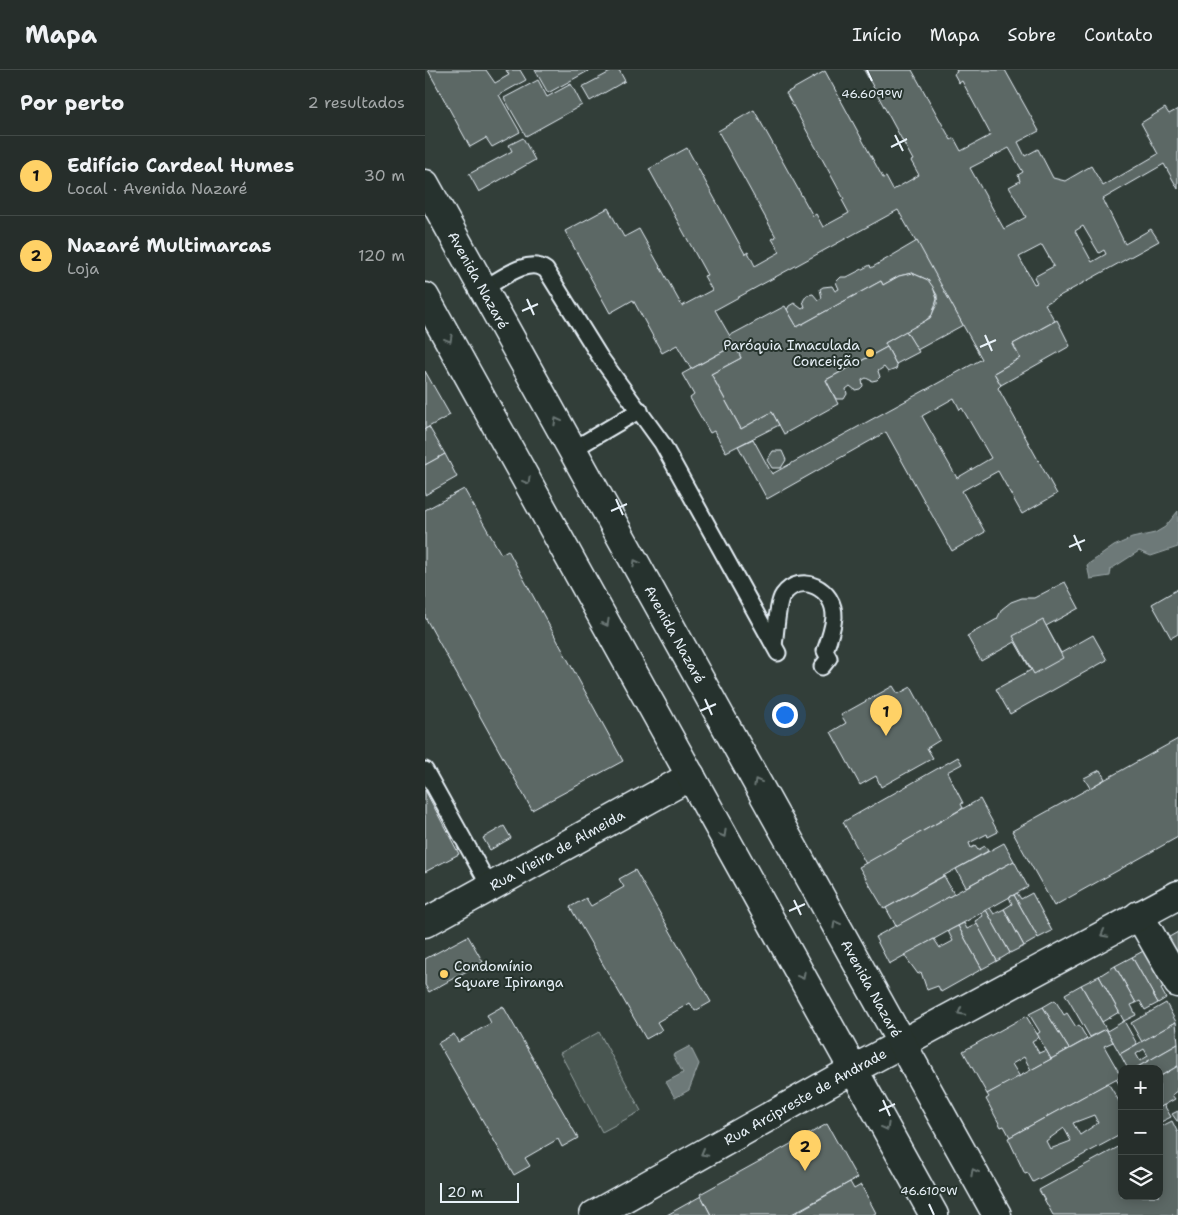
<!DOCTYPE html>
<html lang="pt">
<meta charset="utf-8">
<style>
body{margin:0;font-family:"Shantell Sans",sans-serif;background:#2e3633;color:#f1f3f6}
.controls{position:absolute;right:15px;bottom:15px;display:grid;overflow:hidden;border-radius:10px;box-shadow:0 2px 12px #0003}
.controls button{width:45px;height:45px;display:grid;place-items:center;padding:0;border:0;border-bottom:1px solid #424a47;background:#262e2b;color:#f1f3f6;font:25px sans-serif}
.scale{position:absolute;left:15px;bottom:12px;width:79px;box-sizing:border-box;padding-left:5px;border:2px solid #e8f1f8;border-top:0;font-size:14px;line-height:18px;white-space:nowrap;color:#e8f1f8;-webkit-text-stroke:4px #26332d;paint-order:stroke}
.you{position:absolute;left:359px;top:644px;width:18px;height:18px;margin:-12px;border:4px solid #fff;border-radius:50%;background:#1a73e8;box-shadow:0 0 0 8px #1a73e833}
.badge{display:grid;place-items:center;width:32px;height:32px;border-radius:50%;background:#ffd166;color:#111;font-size:16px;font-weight:700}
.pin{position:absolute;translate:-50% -41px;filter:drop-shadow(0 1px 2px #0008)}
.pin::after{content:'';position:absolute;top:26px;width:18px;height:15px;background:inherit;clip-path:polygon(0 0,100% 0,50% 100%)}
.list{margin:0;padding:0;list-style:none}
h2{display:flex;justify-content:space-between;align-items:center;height:65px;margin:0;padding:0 20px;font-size:21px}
h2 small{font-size:16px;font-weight:400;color:#a4a8a9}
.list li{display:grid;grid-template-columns:32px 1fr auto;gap:15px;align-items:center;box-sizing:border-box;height:80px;padding:0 20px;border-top:1px solid #424a47}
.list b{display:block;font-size:19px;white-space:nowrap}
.list p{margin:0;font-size:16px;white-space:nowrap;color:#a4a8a9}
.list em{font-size:16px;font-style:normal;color:#a4a8a9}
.icon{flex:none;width:28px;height:28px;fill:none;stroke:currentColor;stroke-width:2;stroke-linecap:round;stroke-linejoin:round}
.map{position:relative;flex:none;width:753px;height:1145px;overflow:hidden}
header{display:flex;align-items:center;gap:30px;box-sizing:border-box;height:70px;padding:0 25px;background:#262e2b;border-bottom:1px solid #424a47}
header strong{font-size:24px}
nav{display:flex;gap:28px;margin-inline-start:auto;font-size:18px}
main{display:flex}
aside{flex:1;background:#262e2b}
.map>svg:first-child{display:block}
</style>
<header>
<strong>Mapa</strong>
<nav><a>Início</a><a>Mapa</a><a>Sobre</a><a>Contato</a></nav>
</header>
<main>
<aside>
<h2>Por perto<small>2 resultados</small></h2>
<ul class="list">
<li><span class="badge">1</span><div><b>Edifício Cardeal Humes</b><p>Local · Avenida Nazaré</p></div><em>30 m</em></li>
<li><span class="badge">2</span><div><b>Nazaré Multimarcas</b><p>Loja</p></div><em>120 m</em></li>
</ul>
</aside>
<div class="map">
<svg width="753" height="1145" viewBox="0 0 753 1145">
<rect width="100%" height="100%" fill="#323e39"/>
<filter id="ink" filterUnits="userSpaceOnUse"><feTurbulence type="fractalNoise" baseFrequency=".02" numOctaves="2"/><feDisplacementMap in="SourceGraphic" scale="10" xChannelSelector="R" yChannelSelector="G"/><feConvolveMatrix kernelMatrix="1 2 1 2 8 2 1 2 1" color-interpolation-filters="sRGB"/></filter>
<g filter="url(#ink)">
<path fill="#495651" stroke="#98a4a4" d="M 174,962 L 216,1041 L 177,1062 L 135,983 Z"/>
<g fill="#6d7978" stroke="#9ea9ab">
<path d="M 753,441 L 753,477 L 726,486 L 714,481 L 686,499 L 685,506 L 665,509 L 662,495 L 689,476 L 707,468 L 730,463 L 740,457 Z"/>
<path d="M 265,976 L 274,994 L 264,1020 L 250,1028 L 241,1012 L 258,1003 L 248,985 Z"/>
</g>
<g fill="#5c6865" stroke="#e8f1f8" fill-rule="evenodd">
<path d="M 3,0 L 61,0 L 70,13 L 84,5 L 81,0 L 95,0 L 101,10 L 74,25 L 95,62 L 67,77 L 61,68 L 45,77 Z"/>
<path d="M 110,0 L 165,0 L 123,23 Z"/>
<path d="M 189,0 L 194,0 L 200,11 L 165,31 L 157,17 Z"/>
<path d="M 439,0 L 487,0 L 526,70 L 529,68 L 536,81 L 566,65 L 537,11 L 534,13 L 529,4 L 532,2 L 531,0 L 580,0 L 614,61 L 593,72 L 600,86 L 613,79 L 628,108 L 640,111 L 666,96 L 678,116 L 733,84 L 716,53 L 740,38 L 744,44 L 753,39 L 753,119 L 739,94 L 678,129 L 700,174 L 726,159 L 734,171 L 620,234 L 630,251 L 588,274 L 595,288 L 569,303 L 576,315 L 573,318 L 632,424 L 597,444 L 573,401 L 537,421 L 560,462 L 527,481 L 461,362 L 342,429 L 313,376 L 328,369 L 347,404 L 557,289 L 473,140 L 290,240 L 310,275 L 266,299 L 252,275 L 237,283 L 208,230 L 185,243 L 140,161 L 183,138 L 199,167 L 214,159 L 257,236 L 287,220 L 279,206 L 282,205 L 224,99 L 262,78 L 320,184 L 323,182 L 330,196 L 355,182 L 347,169 L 351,167 L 293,61 L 329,40 L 388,146 L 391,144 L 398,157 L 424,143 L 417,130 L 419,129 L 361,23 L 400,1 L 458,108 L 461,107 L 468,120 L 494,105 L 486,91 L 488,90 ZM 584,78 L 598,102 L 593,105 L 595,111 L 584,117 L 601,147 L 579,159 L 545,98 ZM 658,156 L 674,183 L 679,180 L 681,184 L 667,192 L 650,161 ZM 617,175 L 629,196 L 609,207 L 612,213 L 609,214 L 594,187 ZM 529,328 L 535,340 L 537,338 L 566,388 L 532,408 L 497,346 Z"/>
<path d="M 113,10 L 122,27 L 146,14 L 157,35 L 101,66 L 79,28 Z"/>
<path d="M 98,68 L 110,90 L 54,122 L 44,104 L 87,81 L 84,75 Z"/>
<path d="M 492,171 L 538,255 L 492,280 L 481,261 L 505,248 L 512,234 L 512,225 L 503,210 L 487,203 L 474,206 L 458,215 L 456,211 L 372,257 L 362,240 L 364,236 L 369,233 L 377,239 L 380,237 L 378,231 L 382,225 L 388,224 L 393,230 L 397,228 L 395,219 L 398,217 L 407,216 L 410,221 L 414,219 L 411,212 L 416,207 L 422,207 L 445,195 L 446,198 Z"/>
<path d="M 487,203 L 503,210 L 508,217 L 512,229 L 507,245 L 500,251 L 460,273 L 462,277 L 401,310 L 413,334 L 359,364 L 347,342 L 316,359 L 286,304 L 316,288 L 304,266 L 360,236 L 372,257 L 456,211 L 458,215 L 474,206 Z"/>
<path d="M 632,250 L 645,276 L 576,315 L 569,303 L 595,288 L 588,274 Z"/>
<path d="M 481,261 L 494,282 L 471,294 L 460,273 Z"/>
<path d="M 310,275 L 316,288 L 286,304 L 316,359 L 347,342 L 354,355 L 301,382 L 289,361 L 285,363 L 265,328 L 269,325 L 257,304 Z"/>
<path d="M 462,277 L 472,296 L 471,299 L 463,302 L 459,297 L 453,301 L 455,307 L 452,310 L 447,311 L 441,308 L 437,310 L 438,316 L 435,319 L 430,320 L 425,316 L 421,319 L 422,324 L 419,329 L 411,329 L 401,310 Z"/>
<path d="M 0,301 L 25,345 L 0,359 Z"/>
<path d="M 4,357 L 20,384 L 0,395 L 0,359 Z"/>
<path d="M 348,381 L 357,381 L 361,390 L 356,398 L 347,398 L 342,390 Z"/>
<path d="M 20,384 L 32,407 L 0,425 L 0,395 Z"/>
<path d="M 39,419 L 76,484 L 83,480 L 198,691 L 107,740 L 0,547 L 0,440 Z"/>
<path d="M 640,512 L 654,538 L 621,556 L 636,583 L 668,565 L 682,590 L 585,644 L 571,619 L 606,600 L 590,572 L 556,591 L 542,566 L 572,549 L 577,539 L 586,532 L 597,528 L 609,528 Z"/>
<path d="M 753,519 L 753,564 L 746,568 L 727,534 Z"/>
<path d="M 618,550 L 638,588 L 609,604 L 588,566 Z"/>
<path d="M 468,616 L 473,624 L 486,617 L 515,670 L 502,678 L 508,688 L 456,717 L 451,706 L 435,715 L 406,662 L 421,653 L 416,645 Z"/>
<path d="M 753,669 L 753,767 L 629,836 L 587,761 Z"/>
<path d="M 533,687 L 537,694 L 522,702 L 538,733 L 536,734 L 538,738 L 441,794 L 418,752 Z"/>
<path d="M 675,700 L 680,709 L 665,718 L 659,708 Z"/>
<path d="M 0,720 L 34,784 L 0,802 Z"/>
<path d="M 555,729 L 573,762 L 563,767 L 562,764 L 544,773 L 546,778 L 550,776 L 553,780 L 560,776 L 563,781 L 459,839 L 434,797 Z"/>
<path d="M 79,756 L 86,768 L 65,780 L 58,768 Z"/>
<path d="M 579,773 L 589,791 L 541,817 L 531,799 Z"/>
<path d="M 589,791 L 603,817 L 464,894 L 450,867 Z"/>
<path d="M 210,800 L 286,932 L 270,941 L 265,933 L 232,952 L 237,960 L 221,969 L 145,837 L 161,828 L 166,836 L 199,817 L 194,809 Z"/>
<path d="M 519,806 L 529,824 L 471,856 L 461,838 Z"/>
<path d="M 592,823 L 596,829 L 607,823 L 627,861 L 613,868 L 589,825 Z"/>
<path d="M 589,825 L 613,868 L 599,876 L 579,839 L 587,834 L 584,827 Z"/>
<path d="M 565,838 L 569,844 L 579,839 L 599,876 L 585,883 L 561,840 Z"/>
<path d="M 561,840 L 585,883 L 572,891 L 550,851 L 558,846 L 556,843 Z"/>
<path d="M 539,853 L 542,859 L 552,854 L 572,891 L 557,899 L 533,856 Z"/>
<path d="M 533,856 L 557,899 L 516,922 L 513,916 L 502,920 L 496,902 L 493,904 L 479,885 L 509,869 L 515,878 L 528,871 L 523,861 Z"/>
<path d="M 753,862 L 753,894 L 739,870 Z"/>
<path d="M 43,866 L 58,892 L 4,922 L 0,915 L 0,889 Z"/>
<path d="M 724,878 L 745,914 L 736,919 L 741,928 L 733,933 L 707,887 Z"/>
<path d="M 707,887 L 733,933 L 720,940 L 715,931 L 711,933 L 690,896 Z"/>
<path d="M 690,896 L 711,933 L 706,935 L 711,945 L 699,951 L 674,906 Z"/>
<path d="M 674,906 L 694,942 L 677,952 L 656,915 Z"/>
<path d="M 656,915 L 681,959 L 665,967 L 640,924 Z"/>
<path d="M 630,930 L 639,945 L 642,943 L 651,957 L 654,955 L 662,969 L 644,979 L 618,937 Z"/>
<path d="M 741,933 L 751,952 L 717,972 L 706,953 Z"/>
<path d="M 78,936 L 153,1068 L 137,1077 L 133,1069 L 100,1088 L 105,1096 L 89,1105 L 13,973 L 29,964 L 33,972 L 66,953 L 62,945 Z"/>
<path d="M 618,937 L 644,979 L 626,989 L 612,964 L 615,962 L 604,944 Z"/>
<path d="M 601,946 L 614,967 L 607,971 L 614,983 L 621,980 L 626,989 L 606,1000 L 599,987 L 587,994 L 595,1007 L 562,1024 L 538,981 Z"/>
<path d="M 699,951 L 712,974 L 695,984 L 682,961 Z"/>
<path d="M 751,952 L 753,974 L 709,999 L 703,999 L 695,984 ZM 719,979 L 723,986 L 715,991 L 711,984 Z"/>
<path d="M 681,959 L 688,972 L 679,976 L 696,1006 L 585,1067 L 579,1056 L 576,1057 L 561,1029 L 564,1027 L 562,1024 Z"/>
<path d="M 753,974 L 753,996 L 734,1007 L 734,999 L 709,999 Z"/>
<path d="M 753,996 L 753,1021 L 747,1025 L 750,1029 L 734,1038 L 734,1007 Z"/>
<path d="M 697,1005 L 697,1019 L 691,1009 Z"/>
<path d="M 683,1013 L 697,1036 L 697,1064 L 608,1112 L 603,1103 L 600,1104 L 583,1068 ZM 669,1045 L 673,1053 L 655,1065 L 648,1053 ZM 639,1058 L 646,1071 L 625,1079 L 621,1071 Z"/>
<path d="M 739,1035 L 746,1047 L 734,1053 L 734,1038 Z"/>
<path d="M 753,1041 L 753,1051 L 752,1051 L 747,1044 Z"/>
<path d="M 747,1051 L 753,1063 L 753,1145 L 628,1145 L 614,1120 L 697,1075 L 697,1126 L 734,1126 L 734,1055 L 735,1057 Z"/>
<path d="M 402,1054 L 432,1108 L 365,1145 L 286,1145 L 275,1124 Z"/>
<path d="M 425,1112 L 429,1119 L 436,1115 L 451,1143 L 447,1145 L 367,1145 Z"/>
<path d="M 276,1126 L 286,1145 L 242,1145 Z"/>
</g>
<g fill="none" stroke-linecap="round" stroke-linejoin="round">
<defs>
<g id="service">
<path d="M 58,219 C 75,210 103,186 121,200 L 175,287 L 237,373 L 353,583"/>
<path d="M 147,380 L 215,340"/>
<path d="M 349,575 C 351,564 352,533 358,525 C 376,501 410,519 409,547 C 408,559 404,570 400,581 L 404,588 L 397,597"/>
<path d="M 0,700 L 65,817"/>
</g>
<g id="minor">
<path d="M 714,845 L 753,913"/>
<path id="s1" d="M 0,853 L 266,706"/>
<path id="s2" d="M 169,1145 L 429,999 L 753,825"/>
</g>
<g id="secondary">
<path id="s3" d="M 0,114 L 572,1145"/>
<path d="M 0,227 L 509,1145"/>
</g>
</defs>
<use href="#service" stroke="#e8f1f8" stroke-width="19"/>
<use href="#minor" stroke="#e8f1f8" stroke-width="31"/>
<use href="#secondary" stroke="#e8f1f8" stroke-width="31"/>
<use href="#service" stroke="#26332d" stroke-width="15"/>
<use href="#minor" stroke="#26332d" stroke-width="28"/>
<use href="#secondary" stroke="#26332d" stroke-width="28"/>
</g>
<defs><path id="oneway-chevron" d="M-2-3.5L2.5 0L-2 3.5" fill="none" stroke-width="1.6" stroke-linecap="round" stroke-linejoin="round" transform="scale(1.25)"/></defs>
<g stroke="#6a7674">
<use href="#oneway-chevron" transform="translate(24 269) rotate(61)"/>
<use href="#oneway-chevron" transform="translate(132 351) rotate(-119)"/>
<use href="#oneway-chevron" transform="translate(102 411) rotate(61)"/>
<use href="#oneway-chevron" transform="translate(211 493) rotate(-119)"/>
<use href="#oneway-chevron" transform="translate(181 553) rotate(61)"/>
<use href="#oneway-chevron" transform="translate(332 712) rotate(-119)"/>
<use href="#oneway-chevron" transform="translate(298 764) rotate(61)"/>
<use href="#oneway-chevron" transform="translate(411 854) rotate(-119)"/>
<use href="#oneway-chevron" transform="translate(679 864) rotate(152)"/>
<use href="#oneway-chevron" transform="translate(377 906) rotate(61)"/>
<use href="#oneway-chevron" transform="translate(536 942) rotate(152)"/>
<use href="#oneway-chevron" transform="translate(461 1057) rotate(61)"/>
<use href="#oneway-chevron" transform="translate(279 1083) rotate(151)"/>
<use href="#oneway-chevron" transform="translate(549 1102) rotate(-119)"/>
</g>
</g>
<path fill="none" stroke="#e8f1f8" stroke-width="2" d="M 442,0 L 447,11M 470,65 L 478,81M 466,77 L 482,69M 102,229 L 109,245M 97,241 L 113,234M 560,265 L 567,281M 555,277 L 571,270M 191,429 L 198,445M 186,441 L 202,434M 649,465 L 656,481M 644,477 L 660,470M 280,629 L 287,645M 275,641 L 291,634M 369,830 L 376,845M 364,841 L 380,834M 458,1030 L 465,1046M 454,1041 L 470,1034M 504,1134 L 509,1145"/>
<g fill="#ffd166" stroke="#26332d" stroke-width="2">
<circle cx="445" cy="283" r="5"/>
<circle cx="19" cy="904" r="5"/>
</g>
<g text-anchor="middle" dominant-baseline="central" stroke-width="4" stroke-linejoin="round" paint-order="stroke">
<g font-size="14" fill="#e8f1f8" stroke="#26332d">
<text stroke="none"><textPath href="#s3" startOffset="110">Avenida Nazaré</textPath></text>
<text stroke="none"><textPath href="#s3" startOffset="515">Avenida Nazaré</textPath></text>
<text stroke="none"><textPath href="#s1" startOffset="151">Rua Vieira de Almeida</textPath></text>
<text stroke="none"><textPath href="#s3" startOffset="920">Avenida Nazaré</textPath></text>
<text stroke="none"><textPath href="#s2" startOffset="242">Rua Arcipreste de Andrade</textPath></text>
</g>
<g font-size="14" fill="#e8f1f8" stroke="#26332d" text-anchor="end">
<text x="435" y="275">Paróquia Imaculada<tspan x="435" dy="16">Conceição</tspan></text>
<text x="29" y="896" text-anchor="start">Condomínio<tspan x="29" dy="16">Square Ipiranga</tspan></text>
</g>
</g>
<g font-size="12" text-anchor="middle" fill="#e8f1f8" stroke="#26332d" stroke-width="4" stroke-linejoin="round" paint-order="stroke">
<text x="447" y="28">46.609°W</text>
<text x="504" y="1125">46.610°W</text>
</g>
</svg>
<div class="controls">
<button>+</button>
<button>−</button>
<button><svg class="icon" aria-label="layers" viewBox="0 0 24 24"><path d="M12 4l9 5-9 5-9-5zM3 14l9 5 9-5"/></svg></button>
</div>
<div class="scale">20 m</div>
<div class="you"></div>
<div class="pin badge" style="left:461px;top:666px">1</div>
<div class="pin badge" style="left:380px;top:1101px">2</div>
</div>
</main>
